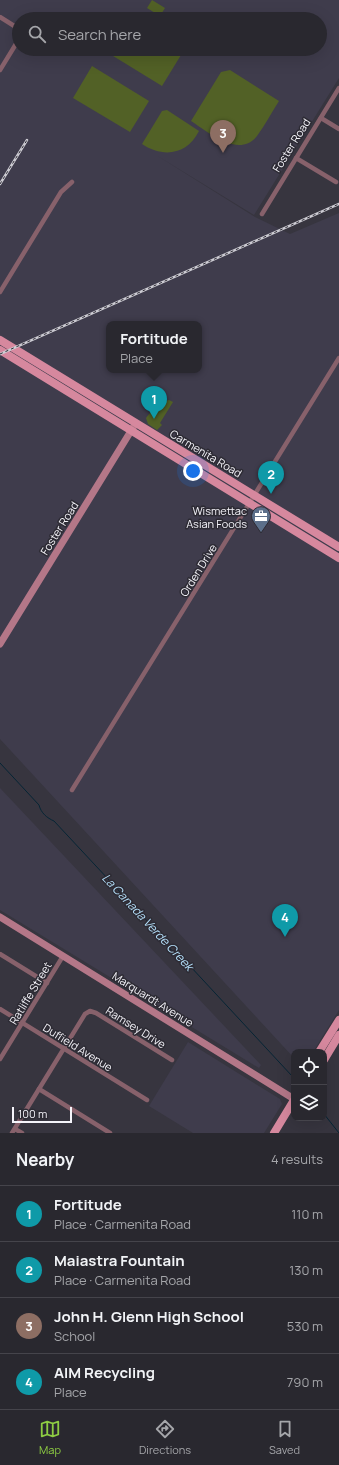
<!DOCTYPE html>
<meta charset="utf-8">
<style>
body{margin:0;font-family:Manrope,sans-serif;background:#313037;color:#f1f3f6}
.controls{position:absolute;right:12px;bottom:12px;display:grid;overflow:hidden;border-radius:8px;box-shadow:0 4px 16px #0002}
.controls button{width:36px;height:36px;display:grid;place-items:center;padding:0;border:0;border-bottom:1px solid #45444b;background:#29282f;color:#f1f3f6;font:20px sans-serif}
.scale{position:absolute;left:12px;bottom:10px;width:60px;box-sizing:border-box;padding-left:4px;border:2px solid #f5f4fa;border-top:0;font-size:11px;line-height:14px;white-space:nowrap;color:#f5f4fa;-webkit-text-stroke:3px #2d2b34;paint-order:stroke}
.you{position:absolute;left:193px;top:471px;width:14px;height:14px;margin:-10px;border:3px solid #fff;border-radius:50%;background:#1a73e8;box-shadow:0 0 0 6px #1a73e833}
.badge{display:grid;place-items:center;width:26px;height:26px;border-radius:50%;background:#8ecd43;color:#fff;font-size:13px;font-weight:700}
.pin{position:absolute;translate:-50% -33px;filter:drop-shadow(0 1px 2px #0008)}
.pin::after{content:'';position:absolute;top:21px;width:14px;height:12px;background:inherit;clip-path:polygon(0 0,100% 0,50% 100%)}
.popup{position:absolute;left:106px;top:321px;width:96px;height:52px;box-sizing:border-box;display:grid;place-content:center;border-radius:8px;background:#29282f;filter:drop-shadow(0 1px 3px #0005);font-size:13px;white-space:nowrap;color:#a5a6aa}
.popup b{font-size:15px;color:#f1f3f6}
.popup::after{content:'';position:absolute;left:50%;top:100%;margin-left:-8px;border:8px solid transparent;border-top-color:#29282f}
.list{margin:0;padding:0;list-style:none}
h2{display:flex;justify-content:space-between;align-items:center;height:52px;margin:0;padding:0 16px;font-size:17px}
h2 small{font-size:13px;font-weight:400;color:#a5a6aa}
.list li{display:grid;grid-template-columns:26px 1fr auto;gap:12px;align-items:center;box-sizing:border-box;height:56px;padding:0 16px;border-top:1px solid #45444b}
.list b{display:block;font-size:15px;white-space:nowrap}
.list p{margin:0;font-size:13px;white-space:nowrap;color:#a5a6aa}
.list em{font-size:13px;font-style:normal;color:#a5a6aa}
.icon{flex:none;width:22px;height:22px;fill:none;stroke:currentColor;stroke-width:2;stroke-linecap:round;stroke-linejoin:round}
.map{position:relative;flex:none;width:339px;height:1133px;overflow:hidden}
.search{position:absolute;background:#29282f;box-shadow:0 4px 16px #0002;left:12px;right:12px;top:12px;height:44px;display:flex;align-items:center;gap:10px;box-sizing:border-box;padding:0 14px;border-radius:22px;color:#a5a6aa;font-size:15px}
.sheet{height:276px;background:#29282f}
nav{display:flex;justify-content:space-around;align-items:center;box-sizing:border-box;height:56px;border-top:1px solid #45444b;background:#29282f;font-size:11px;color:#a5a6aa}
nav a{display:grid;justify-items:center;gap:2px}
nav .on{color:#8ecd43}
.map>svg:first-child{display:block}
</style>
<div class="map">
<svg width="339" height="1133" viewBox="0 0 339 1133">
<rect width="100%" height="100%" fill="#37353f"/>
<g fill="#3f3c4c" fill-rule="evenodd">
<path d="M 0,0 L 339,0 L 339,78 L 254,215 L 156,155 L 255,217 L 290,234 L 339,213 L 339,1010 L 313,1052 L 294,1052 L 294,1058 L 0,739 ZM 19,19 L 320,19 L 320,49 L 19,49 ZM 109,324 L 199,324 L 199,370 L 109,370 Z"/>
<path d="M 0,788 L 261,1065 L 259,1068 L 0,910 Z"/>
<path d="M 188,1042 L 280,1099 L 282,1104 L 264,1133 L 193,1133 L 149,1106 Z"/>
</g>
<g fill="#526126">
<path d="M 152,0 L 165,8 L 160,16 L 147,8 Z"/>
<path d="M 107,49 L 172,49 L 181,55 L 162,86 L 105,51 Z"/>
<path d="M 92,66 L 149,101 L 130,132 L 73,98 Z"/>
<path d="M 230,70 L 279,101 C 272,112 265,125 257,136 C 239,159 208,132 191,121 L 221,72 Z"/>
<path d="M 167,110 L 199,131 C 187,155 163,158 142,144 L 162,111 Z"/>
<path d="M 169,400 L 173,402 L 160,423 L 162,425 L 157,430 L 148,424 L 146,418 C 150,412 155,410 159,403 Z"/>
</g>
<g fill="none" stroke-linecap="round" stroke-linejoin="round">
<g stroke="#062535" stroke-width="1">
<path d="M 0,763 L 39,805 C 41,813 47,818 54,821 L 164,939 L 171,950 L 177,952 L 292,1076 L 294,1083"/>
<path d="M 324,1114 L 339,1133"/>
</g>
<g stroke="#87616b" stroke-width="4.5">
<path d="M 0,17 L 19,29"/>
<path d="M 0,70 L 19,39"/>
<path d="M 321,118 L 339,129"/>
<path d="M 296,158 L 336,182"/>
<path d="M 262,214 L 339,88"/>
<path d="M 0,292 L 61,192 L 72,182"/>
<path d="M 72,790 L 339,358"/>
<path d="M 0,954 L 47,983"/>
<path d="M 0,1009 L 147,1100"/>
<path d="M 0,1059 L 63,956"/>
<path d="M 39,1089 L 110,1133"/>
<path d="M 15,1129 L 22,1133"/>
<path d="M 12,1133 L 85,1014 L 90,1011 L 96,1013 L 172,1060"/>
</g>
<g stroke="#b47788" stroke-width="7">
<path d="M 0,644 L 134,426"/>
<path d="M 0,917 L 294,1099"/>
</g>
<g stroke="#d6889e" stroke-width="8">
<path d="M 0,340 L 339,547"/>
<path d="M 0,350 L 339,558"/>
<path d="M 319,1052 L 339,1020"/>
<path d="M 324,1060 L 339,1035"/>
<path d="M 274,1133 L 294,1100"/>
</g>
<defs>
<g id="rail">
<path d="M 0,184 L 27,140"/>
<path d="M 0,354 L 339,204"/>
</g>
</defs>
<use href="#rail" stroke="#cdccd3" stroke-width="2.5"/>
<use href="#rail" stroke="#2d2b34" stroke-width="1" stroke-dasharray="3" stroke-linecap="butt"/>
</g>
<defs>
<symbol id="office-pin" viewBox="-11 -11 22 30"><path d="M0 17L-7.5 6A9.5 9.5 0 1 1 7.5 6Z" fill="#5c6f8a" stroke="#2d2b34"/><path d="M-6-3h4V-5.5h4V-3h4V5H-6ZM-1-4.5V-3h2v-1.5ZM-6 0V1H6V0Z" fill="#fff"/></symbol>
</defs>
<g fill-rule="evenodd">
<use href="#office-pin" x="250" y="505" width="22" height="30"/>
</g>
<g text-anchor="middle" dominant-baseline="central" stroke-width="3" stroke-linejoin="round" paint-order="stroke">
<g font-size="11" fill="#f5f4fa" stroke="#2d2b34">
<text transform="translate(291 145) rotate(-58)">Foster Road</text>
<text transform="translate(206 453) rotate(31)">Carmenita Road</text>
<text transform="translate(59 528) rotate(-58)">Foster Road</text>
<text transform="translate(198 570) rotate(-58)">Orden Drive</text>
<text transform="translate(30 993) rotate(-59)">Ratliffe Street</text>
<text transform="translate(153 999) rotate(32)">Marquardt Avenue</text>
<text transform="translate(136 1027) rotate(32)">Ramsey Drive</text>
<text transform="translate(78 1047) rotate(32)">Duffield Avenue</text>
</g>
<g font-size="11" fill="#f5f4fa" stroke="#2d2b34" text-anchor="end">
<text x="247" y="510">Wismettac<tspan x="247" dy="13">Asian Foods</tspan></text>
</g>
<g font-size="12" font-style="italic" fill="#b4dffa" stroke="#2d2b34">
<text transform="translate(148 922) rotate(47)">La Canada Verde Creek</text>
</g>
</g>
</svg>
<div class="controls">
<button><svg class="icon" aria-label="locate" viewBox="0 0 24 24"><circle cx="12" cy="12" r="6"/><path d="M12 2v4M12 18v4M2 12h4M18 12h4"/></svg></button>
<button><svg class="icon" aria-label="layers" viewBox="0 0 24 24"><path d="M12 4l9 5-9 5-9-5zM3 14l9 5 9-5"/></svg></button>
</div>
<div class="scale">100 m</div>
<div class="you"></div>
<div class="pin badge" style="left:154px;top:419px;background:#0f9aa8">1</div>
<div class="popup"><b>Fortitude</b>Place</div>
<div class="pin badge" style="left:271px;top:494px;background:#0f9aa8">2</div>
<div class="pin badge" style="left:223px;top:153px;background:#8d6e63">3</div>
<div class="pin badge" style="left:285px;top:937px;background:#0f9aa8">4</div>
<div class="search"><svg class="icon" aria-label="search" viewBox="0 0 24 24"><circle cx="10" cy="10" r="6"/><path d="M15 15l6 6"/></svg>Search here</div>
</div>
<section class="sheet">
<h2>Nearby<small>4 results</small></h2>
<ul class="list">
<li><span class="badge" style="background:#0f9aa8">1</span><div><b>Fortitude</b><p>Place · Carmenita Road</p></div><em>110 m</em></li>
<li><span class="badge" style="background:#0f9aa8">2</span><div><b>Maiastra Fountain</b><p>Place · Carmenita Road</p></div><em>130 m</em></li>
<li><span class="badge" style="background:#8d6e63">3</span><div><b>John H. Glenn High School</b><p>School</p></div><em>530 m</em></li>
<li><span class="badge" style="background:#0f9aa8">4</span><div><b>AIM Recycling</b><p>Place</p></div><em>790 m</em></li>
</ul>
</section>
<nav>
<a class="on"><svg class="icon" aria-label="map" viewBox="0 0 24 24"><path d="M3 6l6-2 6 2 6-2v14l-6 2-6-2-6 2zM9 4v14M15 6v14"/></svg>Map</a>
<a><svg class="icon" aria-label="directions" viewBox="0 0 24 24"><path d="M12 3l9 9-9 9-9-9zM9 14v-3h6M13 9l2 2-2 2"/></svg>Directions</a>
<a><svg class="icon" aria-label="saved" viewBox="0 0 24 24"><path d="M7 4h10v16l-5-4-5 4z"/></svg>Saved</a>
</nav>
